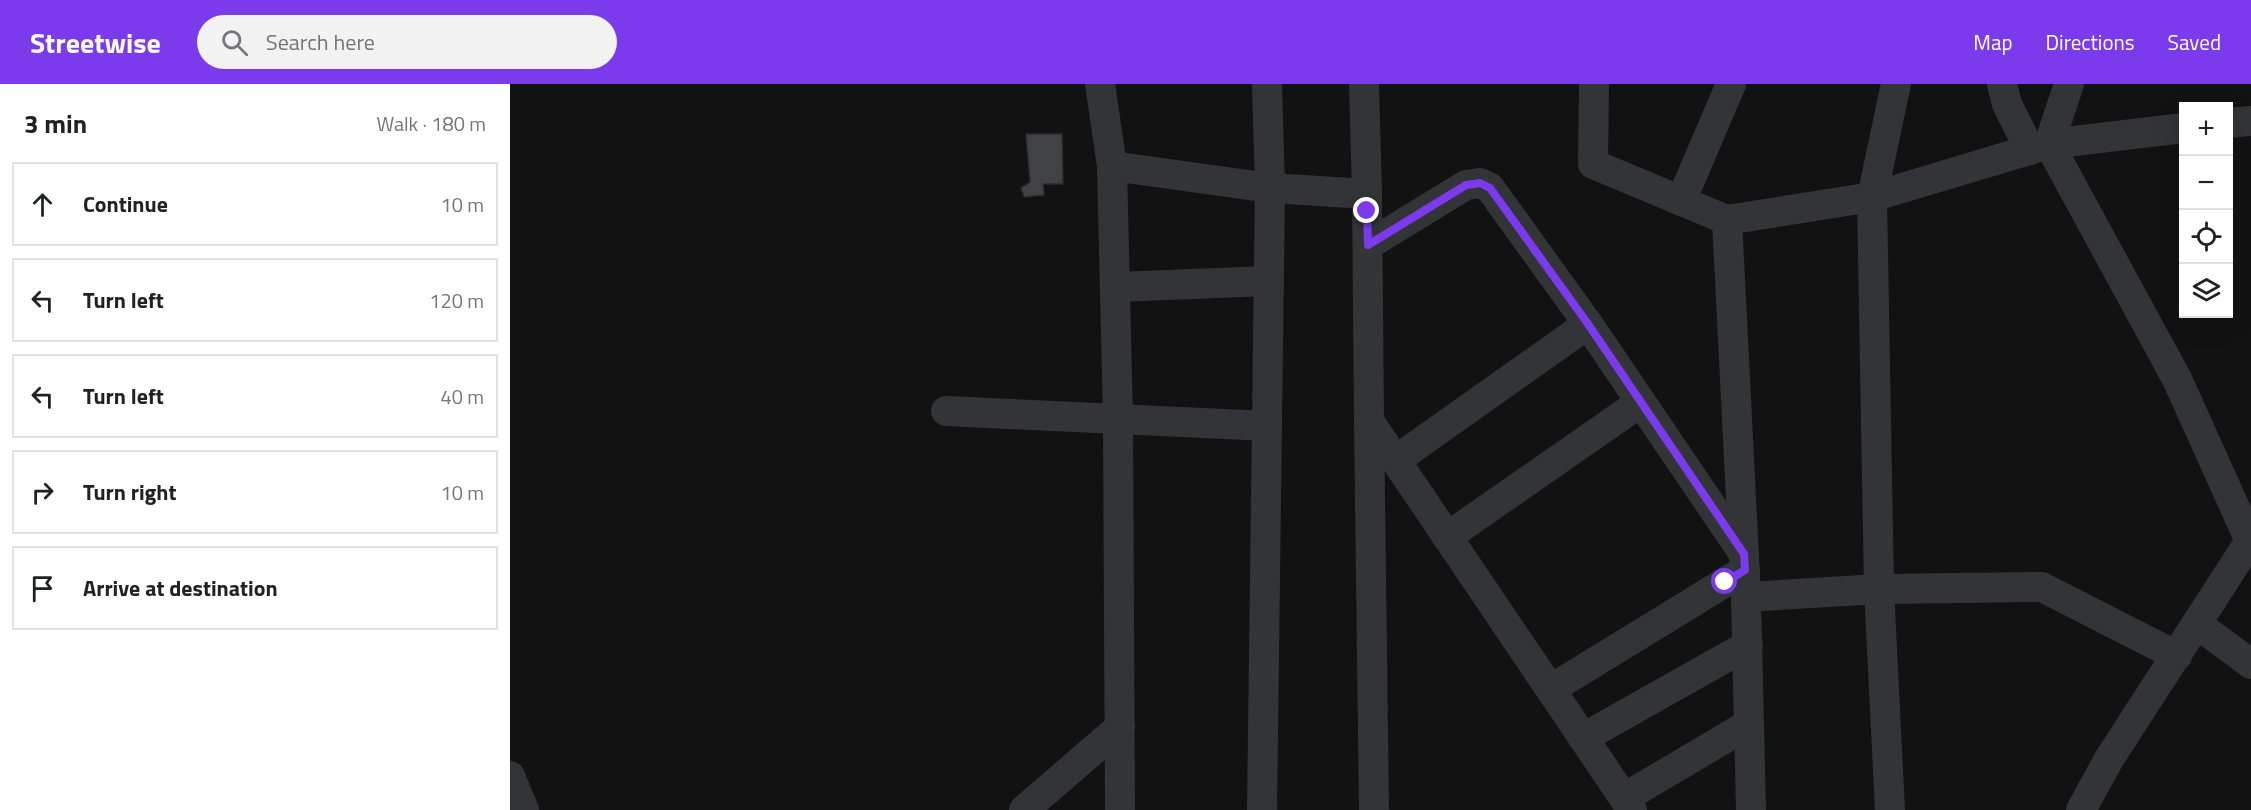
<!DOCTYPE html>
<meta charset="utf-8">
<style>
body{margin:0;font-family:"Titillium Web",sans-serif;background:#f2f2f2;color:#202124}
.controls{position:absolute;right:18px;top:18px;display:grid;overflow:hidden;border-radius:0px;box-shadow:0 6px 24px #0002}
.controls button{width:54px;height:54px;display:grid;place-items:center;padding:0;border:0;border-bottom:2px solid #e0e0e0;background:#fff;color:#202124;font:30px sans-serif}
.stop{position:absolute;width:18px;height:18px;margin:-14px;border:4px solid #7c3aed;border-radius:50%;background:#fff}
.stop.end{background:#7c3aed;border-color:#fff;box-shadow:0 2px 6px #0008}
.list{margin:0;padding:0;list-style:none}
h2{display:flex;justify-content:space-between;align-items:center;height:78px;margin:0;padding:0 24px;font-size:26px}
h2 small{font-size:20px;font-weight:400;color:#757577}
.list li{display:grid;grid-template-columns:39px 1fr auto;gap:18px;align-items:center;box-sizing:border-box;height:84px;margin:0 12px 12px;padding:0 12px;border:2px solid #e0e0e0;border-radius:0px}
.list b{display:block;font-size:22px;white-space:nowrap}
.list em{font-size:20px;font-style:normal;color:#757577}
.icon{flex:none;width:33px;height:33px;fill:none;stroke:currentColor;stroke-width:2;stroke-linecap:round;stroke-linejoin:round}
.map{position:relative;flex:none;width:1741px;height:726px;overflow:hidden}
header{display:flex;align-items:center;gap:36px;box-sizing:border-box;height:84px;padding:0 30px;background:#7c3aed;color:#fff}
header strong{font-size:28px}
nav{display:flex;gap:33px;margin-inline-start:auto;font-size:21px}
.search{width:420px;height:54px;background:#f2f2f2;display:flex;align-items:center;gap:15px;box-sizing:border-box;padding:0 21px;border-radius:33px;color:#757577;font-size:22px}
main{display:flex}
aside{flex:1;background:#fff}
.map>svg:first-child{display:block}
</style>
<header>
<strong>Streetwise</strong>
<div class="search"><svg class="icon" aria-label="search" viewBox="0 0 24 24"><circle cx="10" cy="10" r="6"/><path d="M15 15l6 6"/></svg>Search here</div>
<nav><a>Map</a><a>Directions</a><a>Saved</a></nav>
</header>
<main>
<aside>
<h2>3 min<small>Walk · 180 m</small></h2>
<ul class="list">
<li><svg class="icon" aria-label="ahead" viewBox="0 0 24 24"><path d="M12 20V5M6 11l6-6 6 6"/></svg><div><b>Continue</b></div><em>10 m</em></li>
<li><svg class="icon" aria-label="left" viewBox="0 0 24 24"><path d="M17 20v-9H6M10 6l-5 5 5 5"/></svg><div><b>Turn left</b></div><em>120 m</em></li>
<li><svg class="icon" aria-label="left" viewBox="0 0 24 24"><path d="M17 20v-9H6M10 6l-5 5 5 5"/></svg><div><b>Turn left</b></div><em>40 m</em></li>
<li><svg class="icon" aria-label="right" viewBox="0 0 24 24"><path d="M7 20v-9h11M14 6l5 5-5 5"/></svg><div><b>Turn right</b></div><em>10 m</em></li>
<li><svg class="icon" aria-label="arrive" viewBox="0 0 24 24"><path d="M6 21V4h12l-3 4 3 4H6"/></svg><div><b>Arrive at destination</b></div></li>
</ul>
</aside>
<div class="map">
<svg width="1741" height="726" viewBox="0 0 1741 726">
<rect width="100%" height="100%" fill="#121213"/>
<path fill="#414246" stroke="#2c2c2f" stroke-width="1.5" d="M 516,50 L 552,50 L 553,100 L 533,100 L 534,111 L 514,113 L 511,104 L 520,98 Z"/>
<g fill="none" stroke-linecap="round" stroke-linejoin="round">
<g stroke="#333438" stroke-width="30">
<path d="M 590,0 L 602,82"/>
<path d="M 1084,0 L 1083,80 L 1217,136"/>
<path d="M 1386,0 L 1362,113 L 1539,60 L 1667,295 L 1740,457 L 1599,675 L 1571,726"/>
<path d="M 1492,0 L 1497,20 L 1520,66"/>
<path d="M 1559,0 L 1539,60 L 1674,44"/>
<path d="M 1718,39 L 1741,37"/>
<path d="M 857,110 L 859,337 L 1122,726"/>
<path d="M 1171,117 L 1221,0"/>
<path d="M 858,161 L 956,101 L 970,99 L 980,104 L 1078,240 L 1234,470"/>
<path d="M 605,203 L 759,197"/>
<path d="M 436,327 L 757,342"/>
<path d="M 859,337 L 864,726"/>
<path d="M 886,376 L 1078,240"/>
<path d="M 937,453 L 1131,318"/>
<path d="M 1236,513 L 1217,136 L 1362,113 L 1369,505 L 1380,726"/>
<path d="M 1687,540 L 1741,580"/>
<path d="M 1041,605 L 1235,486"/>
<path d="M 1073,654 L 1238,561"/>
<path d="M 0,692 L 14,726"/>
<path d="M 1114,714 L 1239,640"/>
<path d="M 514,726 L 610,643"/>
<path d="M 610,726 L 608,335 L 602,82 L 760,104 L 857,110 L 854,0"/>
<path d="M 752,726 L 760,104 L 757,0"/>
<path d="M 1241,726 L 1236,513 L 1369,505 L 1532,503 L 1667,572"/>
</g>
</g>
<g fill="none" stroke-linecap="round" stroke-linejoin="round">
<path stroke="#7c3aed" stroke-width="8" d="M 857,127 L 858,161 L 956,101 L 970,99 L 980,104 L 1078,240 L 1234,470 L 1235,486 L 1215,498"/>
</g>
</svg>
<div class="controls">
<button>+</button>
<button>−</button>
<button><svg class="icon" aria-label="locate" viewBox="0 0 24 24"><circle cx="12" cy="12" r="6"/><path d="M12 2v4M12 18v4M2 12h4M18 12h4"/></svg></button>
<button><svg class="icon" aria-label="layers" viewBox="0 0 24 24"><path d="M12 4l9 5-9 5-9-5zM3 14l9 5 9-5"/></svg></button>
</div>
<div class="stop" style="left:1215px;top:498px"></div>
<div class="stop end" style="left:857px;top:127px"></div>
</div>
</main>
